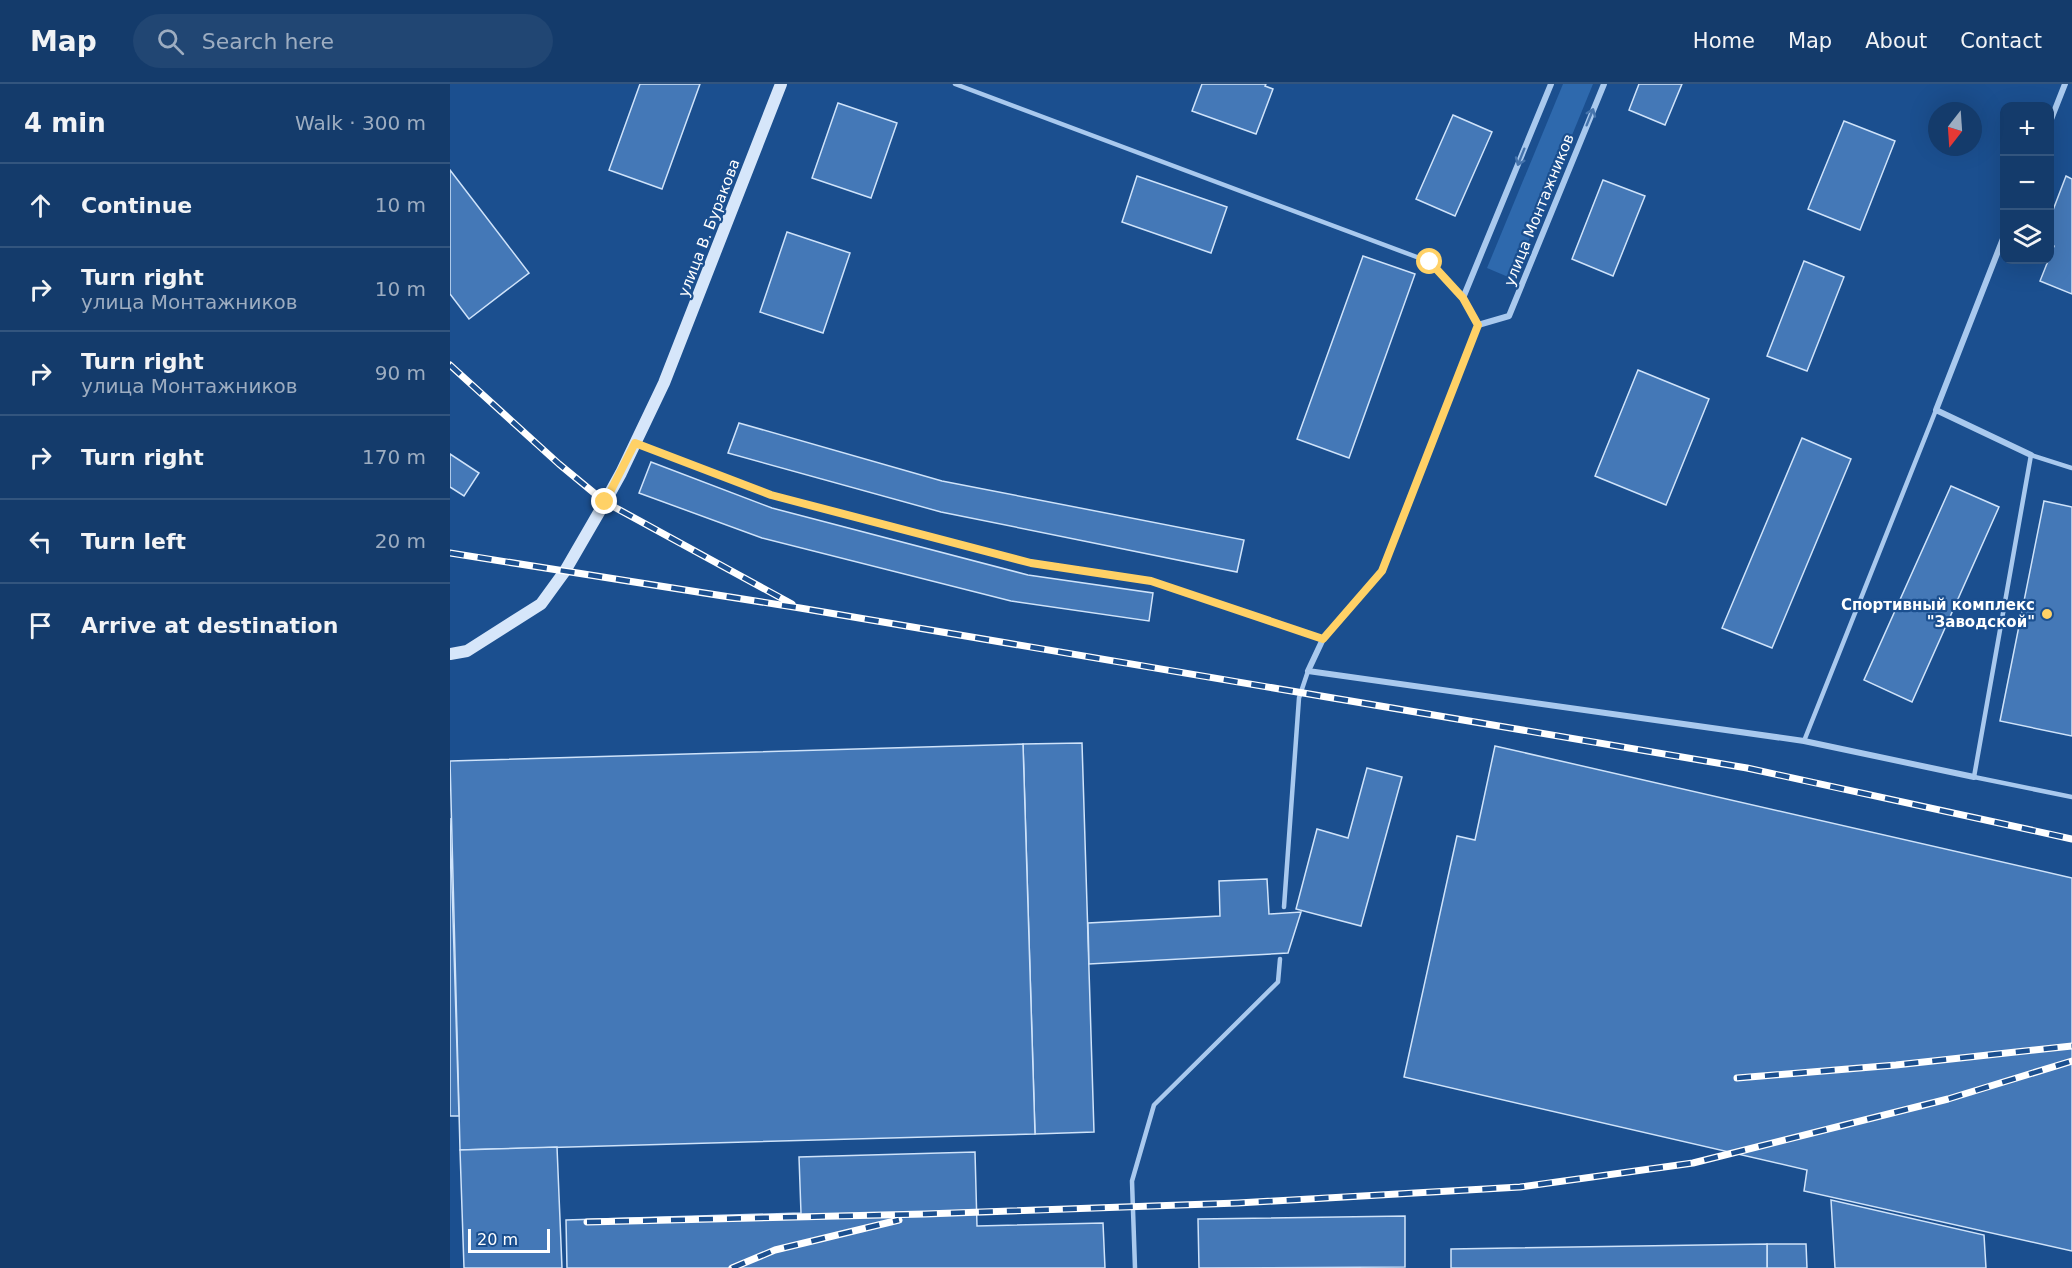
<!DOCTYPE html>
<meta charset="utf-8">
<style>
body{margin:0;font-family:"DejaVu Sans",sans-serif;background:#214673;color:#f1f3f6}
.controls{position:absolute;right:18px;top:18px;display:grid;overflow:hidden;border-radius:12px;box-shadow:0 6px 24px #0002}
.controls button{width:54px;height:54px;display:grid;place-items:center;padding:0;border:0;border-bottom:2px solid #33557e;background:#143b6b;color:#f1f3f6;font:30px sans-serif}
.compass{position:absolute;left:1478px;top:18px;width:54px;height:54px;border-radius:50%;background:#143b6b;box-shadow:0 6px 24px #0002;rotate:197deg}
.scale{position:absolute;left:18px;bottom:15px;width:82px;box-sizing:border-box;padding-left:6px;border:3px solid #fff;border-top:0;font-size:16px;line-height:21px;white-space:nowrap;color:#fff;-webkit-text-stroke:4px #1b4f8f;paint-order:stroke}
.stop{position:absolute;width:18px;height:18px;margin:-14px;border:4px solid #ffd166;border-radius:50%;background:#fff}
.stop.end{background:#ffd166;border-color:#fff;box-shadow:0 2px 6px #0008}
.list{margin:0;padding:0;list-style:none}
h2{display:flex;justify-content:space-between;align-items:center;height:78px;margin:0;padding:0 24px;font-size:26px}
h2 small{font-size:20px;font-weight:400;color:#9dadc1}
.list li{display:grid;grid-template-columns:39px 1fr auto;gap:18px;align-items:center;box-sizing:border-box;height:84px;padding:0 24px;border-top:2px solid #33557e}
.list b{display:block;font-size:22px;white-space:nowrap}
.list p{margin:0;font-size:20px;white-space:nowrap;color:#9dadc1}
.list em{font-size:20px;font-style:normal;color:#9dadc1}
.icon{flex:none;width:33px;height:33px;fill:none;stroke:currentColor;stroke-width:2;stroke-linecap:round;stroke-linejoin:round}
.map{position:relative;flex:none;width:1622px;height:1184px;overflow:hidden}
header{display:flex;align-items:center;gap:36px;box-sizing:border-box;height:84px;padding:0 30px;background:#143b6b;border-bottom:2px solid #33557e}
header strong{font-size:28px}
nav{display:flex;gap:33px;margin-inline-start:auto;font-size:21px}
.search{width:420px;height:54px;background:#214673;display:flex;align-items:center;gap:15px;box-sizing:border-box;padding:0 21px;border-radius:33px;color:#9dadc1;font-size:22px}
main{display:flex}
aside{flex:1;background:#143b6b}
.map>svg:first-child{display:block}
</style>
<header>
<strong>Map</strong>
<div class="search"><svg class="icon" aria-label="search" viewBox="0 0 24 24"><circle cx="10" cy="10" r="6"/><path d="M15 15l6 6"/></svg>Search here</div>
<nav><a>Home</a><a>Map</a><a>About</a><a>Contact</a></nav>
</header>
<main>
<aside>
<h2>4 min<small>Walk · 300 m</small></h2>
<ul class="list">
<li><svg class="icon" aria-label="ahead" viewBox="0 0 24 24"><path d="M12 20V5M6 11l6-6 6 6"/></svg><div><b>Continue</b></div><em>10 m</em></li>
<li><svg class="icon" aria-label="right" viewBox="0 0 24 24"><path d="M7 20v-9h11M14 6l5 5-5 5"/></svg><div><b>Turn right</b><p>улица Монтажников</p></div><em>10 m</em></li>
<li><svg class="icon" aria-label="right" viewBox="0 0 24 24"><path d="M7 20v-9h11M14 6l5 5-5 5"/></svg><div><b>Turn right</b><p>улица Монтажников</p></div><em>90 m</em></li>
<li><svg class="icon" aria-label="right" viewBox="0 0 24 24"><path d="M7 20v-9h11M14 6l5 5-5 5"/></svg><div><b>Turn right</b></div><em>170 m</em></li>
<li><svg class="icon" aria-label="left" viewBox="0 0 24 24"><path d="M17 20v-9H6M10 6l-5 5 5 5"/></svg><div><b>Turn left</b></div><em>20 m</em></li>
<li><svg class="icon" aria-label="arrive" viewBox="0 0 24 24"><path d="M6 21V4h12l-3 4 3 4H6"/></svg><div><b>Arrive at destination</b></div></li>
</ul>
</aside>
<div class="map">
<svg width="1622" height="1184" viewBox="0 0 1622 1184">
<rect width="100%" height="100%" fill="#1b4f8f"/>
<path fill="#2e69ad" d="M 1113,0 L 1143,0 L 1063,195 L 1037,184 Z"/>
<g fill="#4478b7" stroke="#cfe3fa" stroke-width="1.5">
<path d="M 190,0 L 250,0 L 212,105 L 159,86 Z"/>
<path d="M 752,0 L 816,0 L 815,2 L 823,5 L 806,50 L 742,27 Z"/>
<path d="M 1189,0 L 1232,0 L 1215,41 L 1179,26 Z"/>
<path d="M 388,19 L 447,39 L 421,114 L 362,94 Z"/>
<path d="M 1003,31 L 1042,48 L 1005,132 L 966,115 Z"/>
<path d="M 1394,37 L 1445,57 L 1410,146 L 1358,125 Z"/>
<path d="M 0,86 L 79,189 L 19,235 L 0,210 Z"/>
<path d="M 687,92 L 777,123 L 761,169 L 672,138 Z"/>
<path d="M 1616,92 L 1622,95 L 1622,210 L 1590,197 L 1604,162 L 1600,160 L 1600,134 Z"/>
<path d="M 1153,96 L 1195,112 L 1163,192 L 1122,175 Z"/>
<path d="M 337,148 L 400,169 L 373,249 L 310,228 Z"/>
<path d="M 913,172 L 965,190 L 899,374 L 847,355 Z"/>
<path d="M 1354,177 L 1394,193 L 1357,287 L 1317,272 Z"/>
<path d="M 1188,286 L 1259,315 L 1216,421 L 1145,392 Z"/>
<path d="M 289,339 L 492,397 L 794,456 L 787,488 L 491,428 L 278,369 Z"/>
<path d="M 1352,354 L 1401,375 L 1322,564 L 1272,544 Z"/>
<path d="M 0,370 L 29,389 L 14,412 L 0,403 Z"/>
<path d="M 201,378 L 322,424 L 578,491 L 703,509 L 699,537 L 561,517 L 312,454 L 189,409 Z"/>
<path d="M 1501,402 L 1549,423 L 1462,618 L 1414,596 Z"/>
<path d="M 1594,417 L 1622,423 L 1622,652 L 1550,637 Z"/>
<path d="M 632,659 L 644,1048 L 585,1050 L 573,660 Z"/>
<path d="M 573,660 L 585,1050 L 10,1066 L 0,677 Z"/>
<path d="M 1045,662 L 1622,794 L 1622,1167 L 1354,1107 L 1357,1086 L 954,993 L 1007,752 L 1025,756 Z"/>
<path d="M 917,684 L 952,693 L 911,842 L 846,825 L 867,745 L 898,754 Z"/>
<path d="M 0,734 L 9,1032 L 0,1032 Z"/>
<path d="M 817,795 L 819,830 L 851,828 L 838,869 L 639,880 L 638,839 L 770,832 L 769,797 Z"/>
<path d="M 107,1063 L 112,1184 L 14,1184 L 10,1066 Z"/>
<path d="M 525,1068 L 527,1142 L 653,1139 L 655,1184 L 117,1184 L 116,1136 L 351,1129 L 349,1073 Z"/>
<path d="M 1381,1116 L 1534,1151 L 1536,1184 L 1385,1184 Z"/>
<path d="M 955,1132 L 955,1183 L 749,1184 L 748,1135 Z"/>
<path d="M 1317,1160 L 1356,1160 L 1357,1184 L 1317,1184 Z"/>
<path d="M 1317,1160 L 1317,1184 L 1001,1184 L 1001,1165 Z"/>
</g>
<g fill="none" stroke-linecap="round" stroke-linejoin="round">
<g stroke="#a9c9ee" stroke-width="4.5">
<path d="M 505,0 L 980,178 L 1013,214"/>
<path d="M 185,359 L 321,411 L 581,479 L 701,497 L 873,555"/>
<path d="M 1622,384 L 1581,371 L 1524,693 L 1622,713"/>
<path d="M 1354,657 L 1486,326"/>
<path d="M 834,823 L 849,614 L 858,587"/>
<path d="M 685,1184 L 682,1097 L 704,1021 L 828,898 L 830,875"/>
</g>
<g stroke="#a9c9ee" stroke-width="6">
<path d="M 1600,38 L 1615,0"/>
<path d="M 1554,152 L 1486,326 L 1581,371"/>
<path d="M 1028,241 L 932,487 L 873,555 L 858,587 L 1354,657 L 1524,693"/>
<path d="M 1028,241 L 1059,232 L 1154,0"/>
<path d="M 1028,241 L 1013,214 L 1101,0"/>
</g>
<path stroke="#d6e6fa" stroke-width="12" d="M 0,570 L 17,567 L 91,520 L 115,487 L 155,418 L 171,389 L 214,299 L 331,0"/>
<defs>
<g id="rail">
<path d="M 0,281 L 109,380 L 155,418 L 342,520"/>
<path d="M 0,469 L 350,524 L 1297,684 L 1622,755"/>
<path d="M 1287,994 L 1446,981 L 1622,962"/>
<path d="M 137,1138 L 475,1130 L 788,1119 L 1070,1103 L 1243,1079 L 1498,1015 L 1622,977"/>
<path d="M 282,1184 L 325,1166 L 449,1136"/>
</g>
</defs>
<use href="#rail" stroke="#fff" stroke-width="7"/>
<use href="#rail" stroke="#1b4f8f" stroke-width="4.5" stroke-dasharray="14" stroke-linecap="butt"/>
</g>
<defs><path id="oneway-shaft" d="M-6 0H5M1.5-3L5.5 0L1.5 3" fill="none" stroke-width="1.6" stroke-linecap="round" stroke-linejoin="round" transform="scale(1.5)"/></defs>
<g stroke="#4674ac">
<use href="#oneway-shaft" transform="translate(1140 33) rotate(-68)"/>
<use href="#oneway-shaft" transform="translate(1071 73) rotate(112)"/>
</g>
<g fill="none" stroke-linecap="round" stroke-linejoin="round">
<path stroke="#ffd166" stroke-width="8" d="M 155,418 L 185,359 L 321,411 L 581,479 L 701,497 L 873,555 L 932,487 L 1028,241 L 1013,214 L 980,178"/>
</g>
<circle fill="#ffd166" stroke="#1b4f8f" stroke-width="2" cx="1597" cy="530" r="6"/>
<g text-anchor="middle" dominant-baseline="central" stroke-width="4.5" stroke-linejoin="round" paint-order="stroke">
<g font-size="15" fill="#fff" stroke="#1b4f8f">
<text transform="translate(1089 126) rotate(-68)">улица Монтажников</text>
<text transform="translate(259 144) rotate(-69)">улица В. Буракова</text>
</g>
<g font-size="15" font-weight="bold" fill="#fff" stroke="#1b4f8f" text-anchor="end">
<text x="1585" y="521">Спортивный комплекс<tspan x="1585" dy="17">"Заводской"</tspan></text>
</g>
</g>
</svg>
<div class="controls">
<button>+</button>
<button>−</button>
<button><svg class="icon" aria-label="layers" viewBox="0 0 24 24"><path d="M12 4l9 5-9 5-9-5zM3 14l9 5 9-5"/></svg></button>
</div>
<svg class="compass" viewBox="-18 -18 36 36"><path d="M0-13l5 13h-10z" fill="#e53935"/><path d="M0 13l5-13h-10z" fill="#9dadc1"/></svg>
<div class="scale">20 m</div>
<div class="stop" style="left:980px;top:178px"></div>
<div class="stop end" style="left:155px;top:418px"></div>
</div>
</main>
